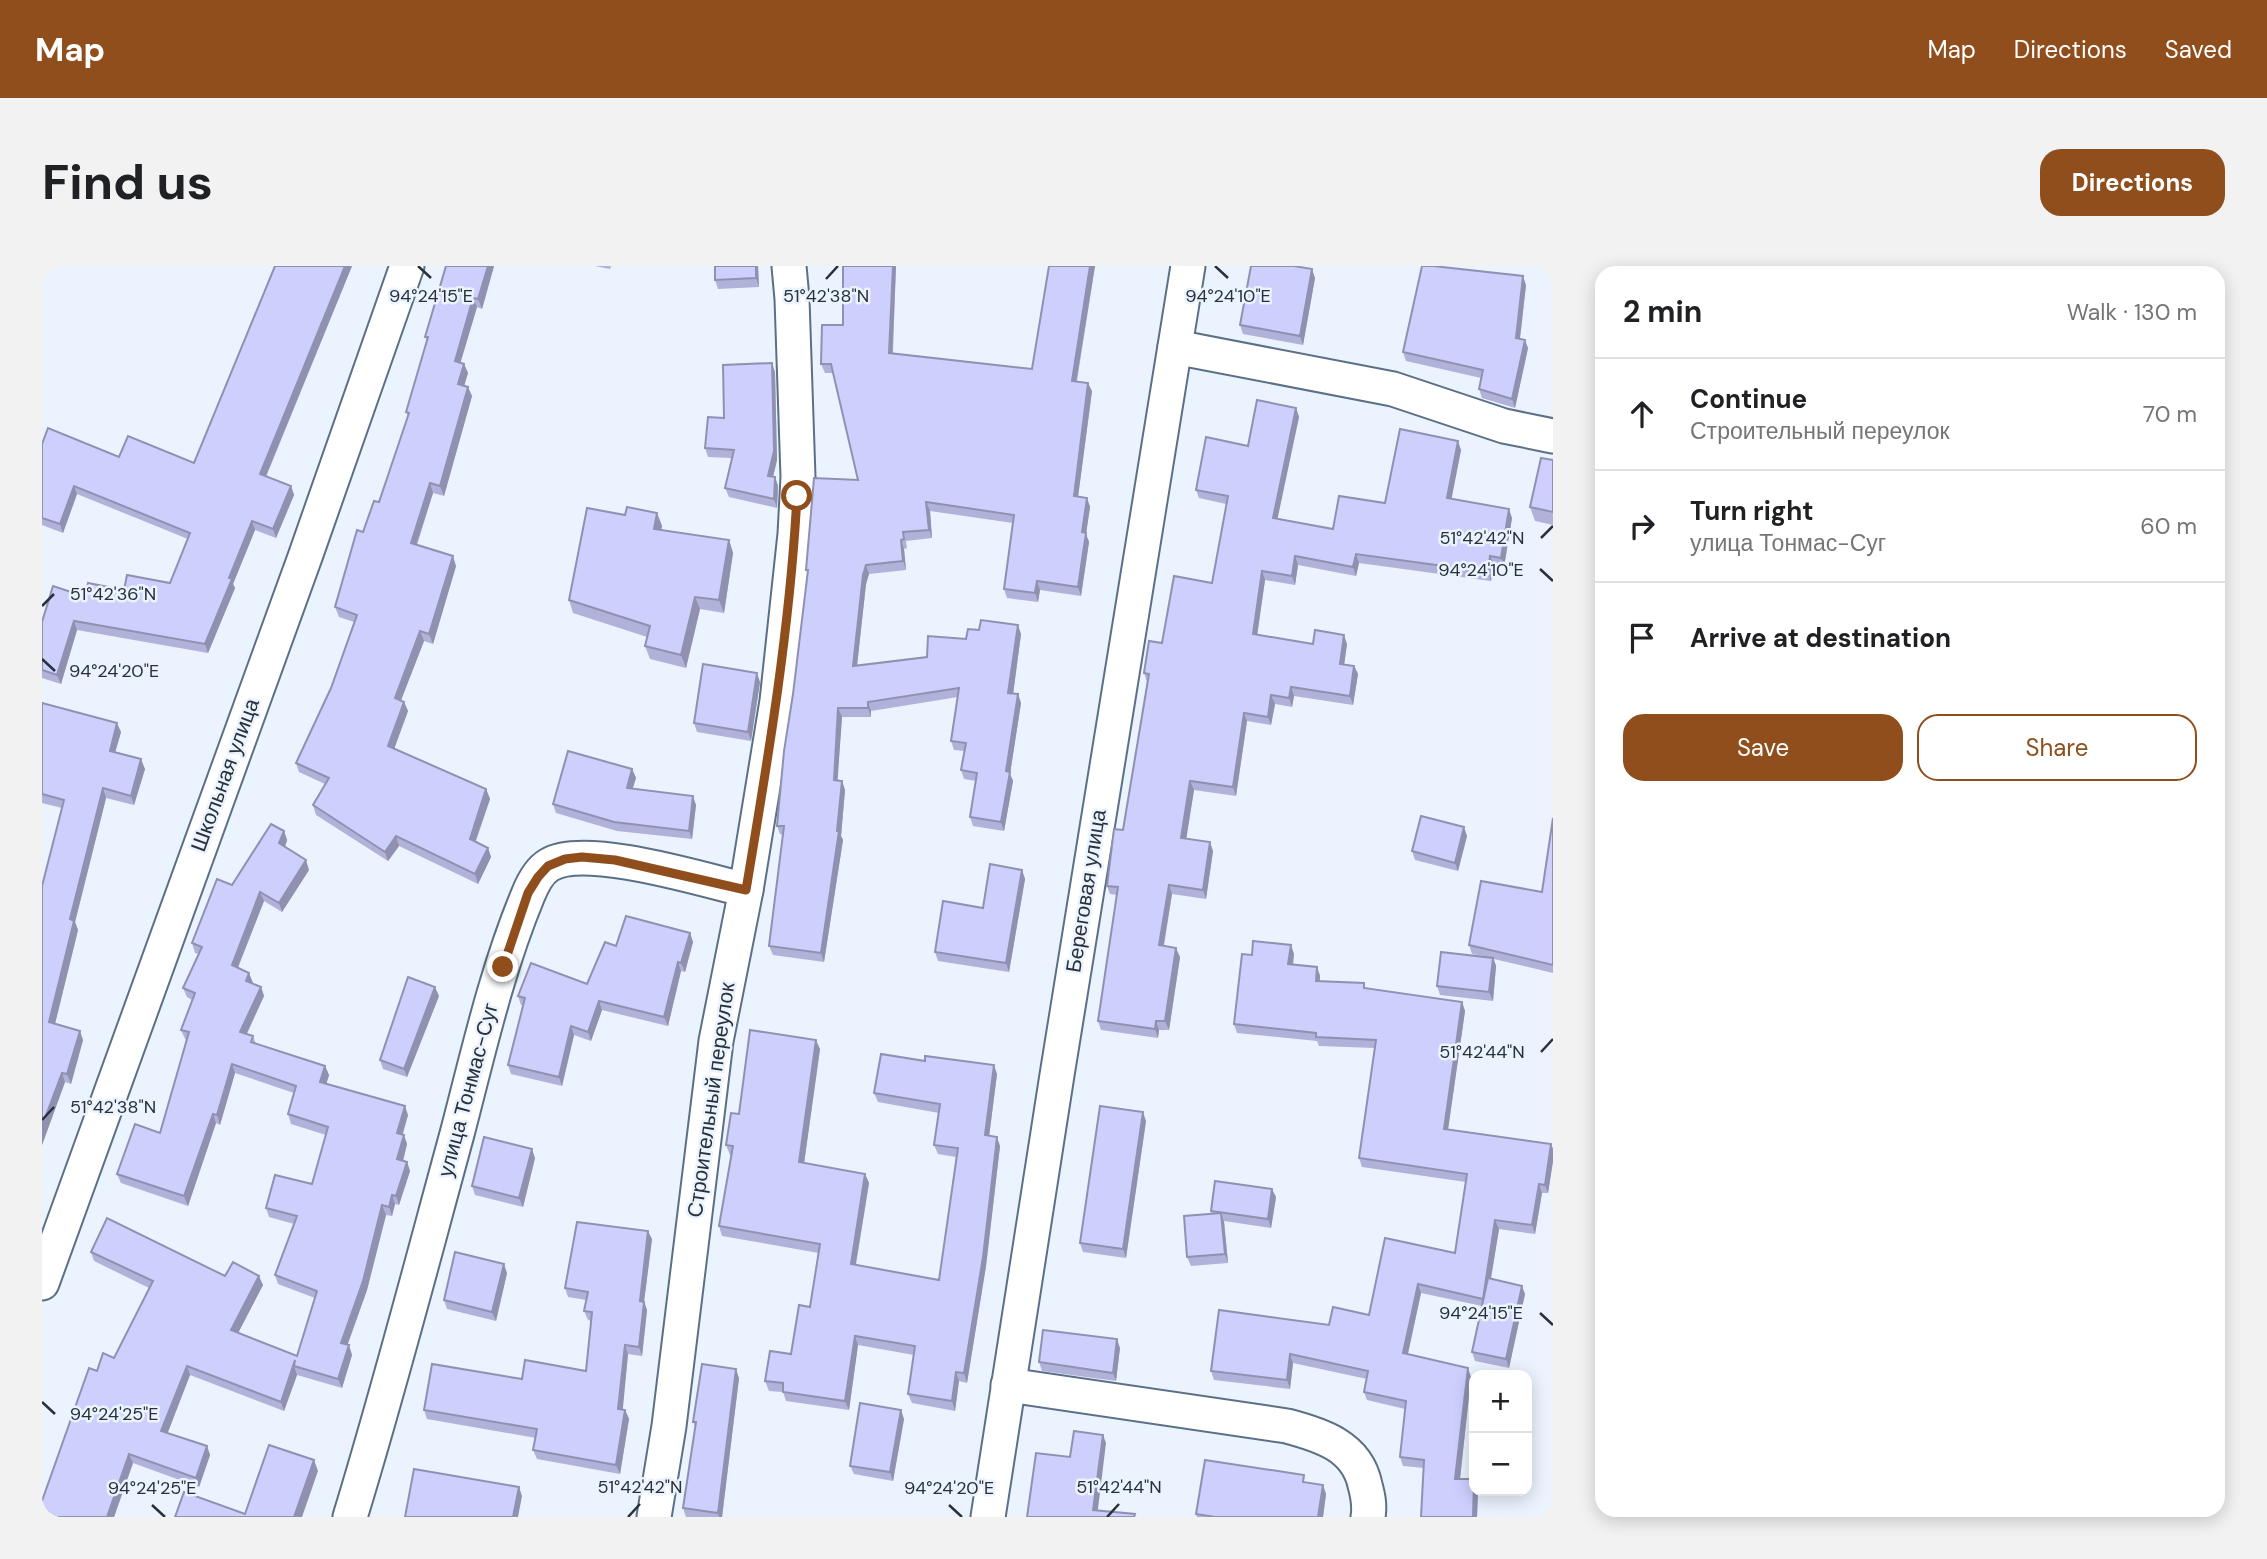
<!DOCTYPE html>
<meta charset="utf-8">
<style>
body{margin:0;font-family:"DM Sans",sans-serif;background:#f2f2f2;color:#202124}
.controls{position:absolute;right:21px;bottom:21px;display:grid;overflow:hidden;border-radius:14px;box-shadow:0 4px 18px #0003}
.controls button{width:63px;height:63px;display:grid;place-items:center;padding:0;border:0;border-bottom:2px solid #e0e0e0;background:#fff;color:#202124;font:35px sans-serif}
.stop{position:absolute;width:21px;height:21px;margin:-16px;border:5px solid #904e1c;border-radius:50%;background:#fff}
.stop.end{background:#904e1c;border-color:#fff;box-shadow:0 2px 7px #0008}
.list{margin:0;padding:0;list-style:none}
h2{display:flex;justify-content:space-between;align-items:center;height:91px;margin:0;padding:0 28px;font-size:30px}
h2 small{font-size:23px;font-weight:400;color:#757577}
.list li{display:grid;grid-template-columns:46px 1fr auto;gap:21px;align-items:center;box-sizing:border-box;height:112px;padding:0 28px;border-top:2px solid #e0e0e0}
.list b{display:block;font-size:26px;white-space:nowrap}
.list p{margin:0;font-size:23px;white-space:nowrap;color:#757577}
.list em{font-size:23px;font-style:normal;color:#757577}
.actions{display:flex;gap:14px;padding:21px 28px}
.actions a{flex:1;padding:16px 0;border:2px solid #904e1c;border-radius:21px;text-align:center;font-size:24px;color:#904e1c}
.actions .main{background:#904e1c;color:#fff}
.icon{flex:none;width:38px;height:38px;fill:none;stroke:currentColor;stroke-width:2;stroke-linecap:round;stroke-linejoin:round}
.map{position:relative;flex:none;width:1511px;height:1251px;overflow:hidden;border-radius:21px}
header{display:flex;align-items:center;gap:42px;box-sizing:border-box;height:98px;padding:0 35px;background:#904e1c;color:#fff}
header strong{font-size:33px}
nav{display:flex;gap:38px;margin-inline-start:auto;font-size:24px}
.intro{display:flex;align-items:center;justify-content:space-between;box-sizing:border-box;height:168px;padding:0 42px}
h1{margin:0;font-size:49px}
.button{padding:18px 32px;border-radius:21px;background:#904e1c;color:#fff;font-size:24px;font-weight:700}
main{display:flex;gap:42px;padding:0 42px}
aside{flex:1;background:#fff;border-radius:21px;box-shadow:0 4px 18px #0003}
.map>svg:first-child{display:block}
</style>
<header>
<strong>Map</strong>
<nav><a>Map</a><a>Directions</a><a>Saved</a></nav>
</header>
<div class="intro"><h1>Find us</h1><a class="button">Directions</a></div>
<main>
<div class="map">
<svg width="1511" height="1251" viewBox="0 0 1511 1251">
<rect width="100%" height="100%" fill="#eaf3fe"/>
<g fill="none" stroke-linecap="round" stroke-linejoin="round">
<defs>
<g id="street">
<path d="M 1133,81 L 1351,123 L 1462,160 L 1511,170"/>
<path d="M 0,1017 L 263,291 L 365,0"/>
<path d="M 966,1119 L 1245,1160 C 1279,1169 1315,1180 1323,1219 C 1326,1230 1328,1239 1326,1251"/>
<path d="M 308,1251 C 347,1124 380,996 415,868 C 436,788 454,706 486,629 C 490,619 497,605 507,599 C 542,577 662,614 704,624"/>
<path d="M 612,1251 L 627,1160 L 674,775 L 704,624 L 735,435 L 753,268 L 756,211 L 750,33 L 747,0"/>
<path d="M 946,1251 L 1015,809 L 1146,0"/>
</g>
</defs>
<use href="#street" stroke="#5b7087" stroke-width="37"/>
<use href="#street" stroke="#fff" stroke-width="33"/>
</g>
<g fill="#b0b2da">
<path d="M 310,0 L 224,211 L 249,220 L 252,229 L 234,272 L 213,264 L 191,318 L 193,322 L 166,387 L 35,364 L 19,418 L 0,412 L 0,356 L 44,331 L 128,317 L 146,273 L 35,228 L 21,267 L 0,259 L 0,178 L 77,191 L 152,197 Z"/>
<path d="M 452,0 L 440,43 L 435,41 L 418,97 L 422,98 L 426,107 L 422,120 L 430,130 L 402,230 L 391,227 L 375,279 L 414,300 L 391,378 L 382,375 L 359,434 L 362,436 L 366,445 L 352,482 L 444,523 L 448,533 L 434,575 L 446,582 L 449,591 L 436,618 L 357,580 L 346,595 L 274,549 L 271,539 L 283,518 L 257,506 L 254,497 L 289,422 L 312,356 L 297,351 L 293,341 L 321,266 L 337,236 L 366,150 L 364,146 L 385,75 L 383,71 Z"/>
<path d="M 553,0 L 569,0 L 568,3 Z"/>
<path d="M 716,0 L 717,21 L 676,23 L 673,14 Z"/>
<path d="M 801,0 L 854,0 L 851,87 L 990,103 L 1007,0 L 1053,0 L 1035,115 L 1050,125 L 1036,230 L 1045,232 L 1048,241 L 1044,268 L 1047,276 L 1039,330 L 998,324 L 996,336 L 965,332 L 962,323 L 971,257 L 888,245 L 890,272 L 864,275 L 865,282 L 862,283 L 864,304 L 827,308 L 824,318 L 815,400 L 885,391 L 924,373 L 979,368 L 971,428 L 976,428 L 979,437 L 968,508 L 971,515 L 962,565 L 931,560 L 928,551 L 934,515 L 922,513 L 919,504 L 922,485 L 912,484 L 909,475 L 916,431 L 829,445 L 829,451 L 800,451 L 795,514 L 800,515 L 803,524 L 799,570 L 801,574 L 782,696 L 731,689 L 727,680 L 741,569 L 738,568 L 735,560 L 766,308 L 764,304 L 816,214 L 791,107 L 783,107 L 779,98 L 801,59 Z"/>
<path d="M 1273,12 L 1261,79 L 1201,68 L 1198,59 Z"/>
<path d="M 1484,19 L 1478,73 L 1486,82 L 1473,142 L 1440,132 L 1437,123 L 1439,112 L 1364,95 L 1361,86 Z"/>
<path d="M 733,106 L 735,194 L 731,211 L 733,211 L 736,220 L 735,242 L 687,231 L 683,222 L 690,192 L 666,191 L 663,182 L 682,152 Z"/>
<path d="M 1254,142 L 1257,151 L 1235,252 L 1291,263 L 1343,237 L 1419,184 L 1409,233 L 1470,252 L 1462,301 L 1452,299 L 1449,315 L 1317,297 L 1314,310 L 1256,299 L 1253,319 L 1223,314 L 1215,369 L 1271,378 L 1305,378 L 1302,398 L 1312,400 L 1316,408 L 1311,439 L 1252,430 L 1250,441 L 1233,438 L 1229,459 L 1205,455 L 1194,530 L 1152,524 L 1144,572 L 1171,585 L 1164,633 L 1130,628 L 1122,680 L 1138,691 L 1127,764 L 1117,764 L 1116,772 L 1059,764 L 1056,755 L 1075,629 L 1068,628 L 1065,620 L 1081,564 L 1105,416 L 1102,407 L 1120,377 L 1170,317 L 1184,238 L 1157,232 L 1154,224 Z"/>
<path d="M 1511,194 L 1511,259 L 1493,255 L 1488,241 Z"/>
<path d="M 615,247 L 620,260 L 619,264 L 687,274 L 691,287 L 682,347 L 658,343 L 644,402 L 608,393 L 603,380 L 605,371 L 531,347 L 527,334 L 583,249 Z"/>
<path d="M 718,416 L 709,475 L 655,466 L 652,457 Z"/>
<path d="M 0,437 L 79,466 L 73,486 L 103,503 L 92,539 L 64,532 L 33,656 L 36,664 L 13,758 L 41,774 L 29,818 L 23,816 L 0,879 L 20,542 L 0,537 Z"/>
<path d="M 590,503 L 594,512 L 590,523 L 654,539 L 650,573 L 575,565 L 514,547 L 511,538 Z"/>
<path d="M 1511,552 L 1511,707 L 1452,693 L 1454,700 L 1451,735 L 1398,729 L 1395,720 L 1442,690 L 1430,688 L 1427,679 L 1500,626 Z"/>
<path d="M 242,565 L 245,574 L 243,581 L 267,604 L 240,646 L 222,635 L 196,702 L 211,717 L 210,717 L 219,721 L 222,730 L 205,768 L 211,770 L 214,778 L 283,800 L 287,809 L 284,818 L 366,849 L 361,868 L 365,878 L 361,895 L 365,896 L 368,905 L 357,939 L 353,938 L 350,950 L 344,949 L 325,1024 L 305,1079 L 310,1089 L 300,1122 L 255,1109 L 242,1145 L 148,1109 L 125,1167 L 165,1180 L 168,1189 L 157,1221 L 91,1197 L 72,1251 L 0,1251 L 55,1105 L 72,1092 L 107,1022 L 52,995 L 49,986 L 183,1010 L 221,1019 L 196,1067 L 255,1090 L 273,1032 L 236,1018 L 233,1009 L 252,958 L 227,951 L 224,942 L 270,918 L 284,869 L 249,858 L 246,848 L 252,827 L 193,807 L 178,859 L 174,857 L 146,940 L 79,917 L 75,908 L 118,867 L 145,774 L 143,773 L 139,764 L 150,734 L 145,731 L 141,722 L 157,688 L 153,687 L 150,677 L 190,619 Z"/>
<path d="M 1425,570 L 1416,605 L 1373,594 L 1370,585 Z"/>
<path d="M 980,604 L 983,613 L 967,706 L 896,695 L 893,686 L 941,642 Z"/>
<path d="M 648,667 L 651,676 L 643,706 L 639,705 L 626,760 L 560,744 L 549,775 L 532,769 L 520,820 L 469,808 L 466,799 L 481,739 L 479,739 L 476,730 L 545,718 L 574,680 Z"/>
<path d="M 1252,688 L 1251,698 L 1275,701 L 1278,710 L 1278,715 L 1420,736 L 1423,745 L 1406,863 L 1509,878 L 1511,883 L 1511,895 L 1506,927 L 1500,927 L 1493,968 L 1457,963 L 1449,1013 L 1483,1028 L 1467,1102 L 1433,1095 L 1430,1086 L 1440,1040 L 1379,1027 L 1366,1088 L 1429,1111 L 1418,1213 L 1432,1225 L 1436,1225 L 1435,1251 L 1379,1251 L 1382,1202 L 1361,1200 L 1358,1191 L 1363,1143 L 1325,1134 L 1322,1126 L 1325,1113 L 1251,1097 L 1248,1123 L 1172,1114 L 1169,1105 L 1287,1059 L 1327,1049 L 1413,987 L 1424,916 L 1320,901 L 1317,892 L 1333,782 L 1277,780 L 1275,775 L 1195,767 L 1192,758 L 1210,689 Z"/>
<path d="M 397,730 L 365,811 L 341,803 L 338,794 Z"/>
<path d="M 778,783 L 762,897 L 823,908 L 827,917 L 814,999 L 897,1014 L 914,891 L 896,888 L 892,879 L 897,847 L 836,836 L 832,827 L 955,808 L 947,870 L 958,880 L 944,1000 L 925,1117 L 917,1115 L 913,1145 L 870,1137 L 866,1128 L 872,1089 L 816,1079 L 807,1144 L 744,1135 L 741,1126 L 727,1125 L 723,1115 L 749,1088 L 768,1041 L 777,987 L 680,970 L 677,960 L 689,889 L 688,889 L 684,879 L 697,848 Z"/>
<path d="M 1104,855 L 1084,992 L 1041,986 L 1038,977 Z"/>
<path d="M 493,892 L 481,941 L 433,929 L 430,920 Z"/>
<path d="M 1234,931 L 1229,962 L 1182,955 L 1186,997 L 1149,1000 L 1145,991 L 1170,948 L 1169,945 Z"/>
<path d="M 610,973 L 602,1035 L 605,1044 L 600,1090 L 586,1088 L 580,1144 L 583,1144 L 587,1153 L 578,1208 L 495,1193 L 491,1184 L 494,1172 L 385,1153 L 382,1144 L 480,1113 L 544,1105 L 549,1055 L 546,1054 L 542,1045 L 544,1034 L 526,1031 L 523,1022 Z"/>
<path d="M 465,1007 L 454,1055 L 405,1043 L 402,1034 Z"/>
<path d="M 1078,1082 L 1074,1115 L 1000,1105 L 997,1096 Z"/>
<path d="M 697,1112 L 680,1251 L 644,1251 L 641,1242 L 654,1162 L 651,1156 Z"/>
<path d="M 862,1153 L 851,1215 L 812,1208 L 808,1200 Z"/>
<path d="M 1265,1217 L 1281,1219 L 1284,1228 L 1281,1251 L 1155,1251 L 1154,1248 Z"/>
</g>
<g fill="#9091b1">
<path d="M 303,0 L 310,0 L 221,217 L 218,208 Z"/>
<path d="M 446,0 L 452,0 L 440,43 L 436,33 Z"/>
<path d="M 714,0 L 716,0 L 717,21 L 714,12 Z"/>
<path d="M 851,0 L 854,0 L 850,96 L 847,87 Z"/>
<path d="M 1048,0 L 1053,0 L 1033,123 L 1030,115 Z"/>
<path d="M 1270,3 L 1273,12 L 1261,79 L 1258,70 Z"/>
<path d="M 1481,10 L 1484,19 L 1477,80 L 1474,72 Z"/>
<path d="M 431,32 L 435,41 L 416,105 L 413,95 Z"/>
<path d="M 1483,74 L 1486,82 L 1473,142 L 1470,133 Z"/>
<path d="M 730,97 L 733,106 L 735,194 L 729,219 L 726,210 Z"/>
<path d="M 422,98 L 426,107 L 420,127 L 416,118 Z"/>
<path d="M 1046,117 L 1050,125 L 1035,239 L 1032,230 Z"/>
<path d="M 426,121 L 430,130 L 402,230 L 398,220 Z"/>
<path d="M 1254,142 L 1257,151 L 1234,260 L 1231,252 Z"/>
<path d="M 1416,175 L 1419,184 L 1408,241 L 1405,232 Z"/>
<path d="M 733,211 L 736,220 L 735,242 L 732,233 Z"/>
<path d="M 388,217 L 391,227 L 372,286 L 369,277 Z"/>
<path d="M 32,220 L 35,228 L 21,267 L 18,258 Z"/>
<path d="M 249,220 L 252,229 L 234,272 L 231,263 Z"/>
<path d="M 1045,232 L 1048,241 L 1044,268 L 1047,276 L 1039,330 L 1036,321 L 1040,266 Z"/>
<path d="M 884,236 L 888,245 L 890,272 L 887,264 Z"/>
<path d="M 1467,243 L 1470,252 L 1462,301 L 1459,292 Z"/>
<path d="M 615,247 L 620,260 L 617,276 L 612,263 Z"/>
<path d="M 210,255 L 213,264 L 191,318 L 193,322 L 166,387 L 163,378 L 187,312 Z"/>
<path d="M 687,274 L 691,287 L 682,347 L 677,334 Z"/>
<path d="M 859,274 L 862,283 L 864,304 L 861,295 Z"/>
<path d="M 1314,288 L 1317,297 L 1314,310 L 1311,301 Z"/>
<path d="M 411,290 L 414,300 L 391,378 L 387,368 Z"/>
<path d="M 1253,290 L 1256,299 L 1253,319 L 1250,310 Z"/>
<path d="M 1448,290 L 1452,299 L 1449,315 L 1446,306 Z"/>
<path d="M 824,299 L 827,308 L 824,318 L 814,409 L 811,400 L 821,309 Z"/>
<path d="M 1220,305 L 1223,314 L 1214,377 L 1211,368 Z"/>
<path d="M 995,315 L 998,324 L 996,336 L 993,327 Z"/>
<path d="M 653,331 L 658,343 L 644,402 L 639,389 Z"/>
<path d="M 32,355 L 35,364 L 19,418 L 15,409 Z"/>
<path d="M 976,359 L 979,368 L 970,436 L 966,427 Z"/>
<path d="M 378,365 L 382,375 L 356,442 L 353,432 Z"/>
<path d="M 1302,369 L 1305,378 L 1301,407 L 1298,398 Z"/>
<path d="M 1312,400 L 1316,408 L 1311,439 L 1308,430 Z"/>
<path d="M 715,407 L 718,416 L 709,475 L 706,466 Z"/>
<path d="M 1249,421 L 1252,430 L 1250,441 L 1247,432 Z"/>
<path d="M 976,428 L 979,437 L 968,508 L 971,515 L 962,565 L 959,556 L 964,505 Z"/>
<path d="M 1229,429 L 1233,438 L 1229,459 L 1226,451 Z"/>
<path d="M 362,436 L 366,445 L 350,489 L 346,480 Z"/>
<path d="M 826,436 L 829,445 L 829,451 L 826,442 Z"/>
<path d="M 796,442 L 800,451 L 795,523 L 792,514 Z"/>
<path d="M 1202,447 L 1205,455 L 1194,530 L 1191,521 Z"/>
<path d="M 75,457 L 79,466 L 71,494 L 68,485 Z"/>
<path d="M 99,493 L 103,503 L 92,539 L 89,530 Z"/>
<path d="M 590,503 L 594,512 L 588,531 L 585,522 Z"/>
<path d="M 800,515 L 803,524 L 799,570 L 801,574 L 782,696 L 779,687 L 795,565 Z"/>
<path d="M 1148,515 L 1152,524 L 1143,581 L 1139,572 Z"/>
<path d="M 61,522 L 64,532 L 33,656 L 36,664 L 11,766 L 7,756 L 28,653 Z"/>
<path d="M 444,523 L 448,533 L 431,582 L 428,573 Z"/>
<path d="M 651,530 L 654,539 L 650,573 L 647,565 Z"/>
<path d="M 1422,561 L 1425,570 L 1416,605 L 1413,597 Z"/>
<path d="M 242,565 L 245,574 L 241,587 L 237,577 Z"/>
<path d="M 354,570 L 357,580 L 346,595 L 343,586 Z"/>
<path d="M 1168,576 L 1171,585 L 1164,633 L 1161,624 Z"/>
<path d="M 446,582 L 449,591 L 436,618 L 433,608 Z"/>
<path d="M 264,594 L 267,604 L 240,646 L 237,637 Z"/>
<path d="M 980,604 L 983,613 L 967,706 L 964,697 Z"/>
<path d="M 1127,619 L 1130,628 L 1120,688 L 1117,679 Z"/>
<path d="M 218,626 L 222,635 L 193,708 L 190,699 Z"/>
<path d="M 648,667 L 651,676 L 643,706 L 639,697 Z"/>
<path d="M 1249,679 L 1252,688 L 1250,706 L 1246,698 Z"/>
<path d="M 1134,682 L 1138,691 L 1127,764 L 1123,755 Z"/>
<path d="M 1451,692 L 1454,700 L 1451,735 L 1447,726 Z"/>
<path d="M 636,696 L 639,705 L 626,760 L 622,751 Z"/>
<path d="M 1275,701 L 1278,710 L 1277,724 L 1274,715 Z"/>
<path d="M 207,707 L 211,717 L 207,724 L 204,715 Z"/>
<path d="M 219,721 L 222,730 L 201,775 L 198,766 Z"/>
<path d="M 393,721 L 397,730 L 365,811 L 362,803 Z"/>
<path d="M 557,735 L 560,744 L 549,775 L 546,766 Z"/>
<path d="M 1420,736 L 1423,745 L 1405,871 L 1402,863 Z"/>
<path d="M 1114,755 L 1117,764 L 1116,772 L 1113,763 Z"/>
<path d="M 529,760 L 532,769 L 520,820 L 517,811 Z"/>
<path d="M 38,765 L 41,774 L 29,818 L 25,808 Z"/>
<path d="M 774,774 L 778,783 L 761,905 L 757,896 Z"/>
<path d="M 190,798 L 193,807 L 178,859 L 175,849 Z"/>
<path d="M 952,799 L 955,808 L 946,879 L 943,869 Z"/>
<path d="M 283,800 L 287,809 L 282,826 L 278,816 Z"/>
<path d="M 20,807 L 23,816 L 0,879 L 0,860 Z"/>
<path d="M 363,840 L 366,849 L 358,876 L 355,867 Z"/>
<path d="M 1101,846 L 1104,855 L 1084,992 L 1081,983 Z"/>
<path d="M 171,848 L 174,857 L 146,940 L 142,930 Z"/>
<path d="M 362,869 L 365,878 L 359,903 L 355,893 Z"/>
<path d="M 955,871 L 958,880 L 944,1000 L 925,1117 L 922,1107 Z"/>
<path d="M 1509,878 L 1511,883 L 1511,895 L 1506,927 L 1503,919 Z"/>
<path d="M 490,883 L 493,892 L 481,941 L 477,932 Z"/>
<path d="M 365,896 L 368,905 L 357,939 L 354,930 Z"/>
<path d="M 823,908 L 827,917 L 812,1008 L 809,998 Z"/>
<path d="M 1497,918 L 1500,927 L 1493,968 L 1490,959 Z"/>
<path d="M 1230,923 L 1234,931 L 1229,962 L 1226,953 Z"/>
<path d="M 350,929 L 353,938 L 350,950 L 347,941 Z"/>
<path d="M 340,939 L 344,949 L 325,1024 L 303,1086 L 299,1077 Z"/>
<path d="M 1179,947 L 1182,956 L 1186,997 L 1183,988 Z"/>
<path d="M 1453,954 L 1457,963 L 1444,1041 L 1441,1033 Z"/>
<path d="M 606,965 L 610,973 L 601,1044 L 598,1035 Z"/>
<path d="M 462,998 L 465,1007 L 454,1055 L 450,1046 Z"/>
<path d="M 217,1010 L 221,1019 L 193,1073 L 189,1064 Z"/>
<path d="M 1376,1018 L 1379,1027 L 1364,1096 L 1361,1087 Z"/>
<path d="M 1480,1020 L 1483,1028 L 1467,1102 L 1464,1093 Z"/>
<path d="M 602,1036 L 605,1044 L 600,1090 L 597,1081 Z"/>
<path d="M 813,1070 L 816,1079 L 807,1144 L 803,1135 Z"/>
<path d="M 1075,1073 L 1078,1082 L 1074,1115 L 1071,1107 Z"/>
<path d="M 307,1079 L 310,1089 L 300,1122 L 296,1113 Z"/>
<path d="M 583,1079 L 586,1088 L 580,1152 L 576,1143 Z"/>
<path d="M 1248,1088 L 1251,1097 L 1248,1123 L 1245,1114 Z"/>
<path d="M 145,1100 L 148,1109 L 123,1174 L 119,1165 Z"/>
<path d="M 252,1100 L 255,1109 L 242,1145 L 239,1136 Z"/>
<path d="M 1426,1102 L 1429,1111 L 1417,1222 L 1413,1213 Z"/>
<path d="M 694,1103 L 697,1112 L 680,1251 L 677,1251 L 676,1247 Z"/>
<path d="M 914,1106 L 917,1115 L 913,1145 L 910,1135 Z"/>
<path d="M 583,1144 L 587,1153 L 578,1208 L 574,1199 Z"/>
<path d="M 859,1144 L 862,1153 L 851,1215 L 848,1206 Z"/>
<path d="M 1061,1169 L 1064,1177 L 1055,1251 L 1051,1244 Z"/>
<path d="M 165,1180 L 168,1189 L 157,1221 L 154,1212 Z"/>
<path d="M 87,1188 L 91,1197 L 72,1251 L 65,1251 Z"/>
<path d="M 272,1194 L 276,1205 L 260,1251 L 252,1251 Z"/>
<path d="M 1281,1219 L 1284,1228 L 1281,1251 L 1276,1251 Z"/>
<path d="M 477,1221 L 480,1230 L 476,1251 L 471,1251 Z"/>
<path d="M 1432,1225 L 1436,1225 L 1435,1251 L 1431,1251 Z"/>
</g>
<g fill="#cdcffd" stroke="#9091b1" stroke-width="2">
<path d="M 233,0 L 303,0 L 218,208 L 249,220 L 231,263 L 210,255 L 187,312 L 190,313 L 163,378 L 32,355 L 15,409 L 0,404 L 0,356 L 11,320 L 44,331 L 46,317 L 82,324 L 85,309 L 128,317 L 148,267 L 32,220 L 18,258 L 0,252 L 0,178 L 6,162 L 77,191 L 86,170 L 152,197 Z"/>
<path d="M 404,0 L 446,0 L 436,33 L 431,32 L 413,95 L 422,98 L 416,118 L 426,121 L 398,220 L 388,217 L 369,277 L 411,290 L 387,368 L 378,365 L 353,432 L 362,436 L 346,480 L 444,523 L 428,573 L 446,582 L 433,608 L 354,570 L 343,586 L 271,539 L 287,512 L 254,497 L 289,422 L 315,349 L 293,341 L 315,264 L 321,266 L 332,235 L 337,236 L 367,147 L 364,146 L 386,71 L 383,71 Z"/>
<path d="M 673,0 L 714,0 L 714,12 L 673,14 Z"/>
<path d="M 801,0 L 851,0 L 847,87 L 990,103 L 1007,0 L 1048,0 L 1030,115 L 1046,117 L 1032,230 L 1045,232 L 1040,266 L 1044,267 L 1036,321 L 995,315 L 993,327 L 962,323 L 972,249 L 884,236 L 887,264 L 861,266 L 862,273 L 859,274 L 861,295 L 824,299 L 821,309 L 811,400 L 885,391 L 886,370 L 924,373 L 926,363 L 937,364 L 939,354 L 976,359 L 966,427 L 976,428 L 964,505 L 968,506 L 959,556 L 928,551 L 935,507 L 919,504 L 924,477 L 909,475 L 917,422 L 826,436 L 826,442 L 796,442 L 792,514 L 800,515 L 795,565 L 797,565 L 779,687 L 727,680 L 742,560 L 735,560 L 742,485 L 751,428 L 766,304 L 764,304 L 772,212 L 816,214 L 789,98 L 779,98 L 780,59 L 801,59 Z"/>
<path d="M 1209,0 L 1252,0 L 1270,3 L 1258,70 L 1198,59 Z"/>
<path d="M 1380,0 L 1391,0 L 1481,10 L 1474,72 L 1483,74 L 1470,133 L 1437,123 L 1441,104 L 1361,86 Z"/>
<path d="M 730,97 L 732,185 L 726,210 L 733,211 L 732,233 L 683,222 L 692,184 L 663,182 L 666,151 L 682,152 L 681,99 Z"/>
<path d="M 1215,134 L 1254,142 L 1231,252 L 1291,263 L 1297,230 L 1343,237 L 1358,163 L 1416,175 L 1405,232 L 1467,243 L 1459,292 L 1448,290 L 1446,306 L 1314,288 L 1311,301 L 1253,290 L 1250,310 L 1220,305 L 1211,368 L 1271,378 L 1273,364 L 1302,369 L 1298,398 L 1312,400 L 1308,430 L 1249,421 L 1247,432 L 1229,429 L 1226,451 L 1202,447 L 1191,521 L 1148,515 L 1139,572 L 1168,576 L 1161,624 L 1127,619 L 1117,679 L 1134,682 L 1123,755 L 1114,755 L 1113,763 L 1056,755 L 1076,621 L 1065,620 L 1072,563 L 1081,564 L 1107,408 L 1102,407 L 1107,375 L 1120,377 L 1132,310 L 1170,317 L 1186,230 L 1154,224 L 1164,171 L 1206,180 Z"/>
<path d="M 1499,192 L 1511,194 L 1511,246 L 1488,241 Z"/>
<path d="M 585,241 L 615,247 L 612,263 L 687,274 L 677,334 L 653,331 L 639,389 L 603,380 L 608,360 L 527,334 L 545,242 L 583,249 Z"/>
<path d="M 661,398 L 715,407 L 706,466 L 652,457 Z"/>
<path d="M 0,437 L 75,457 L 68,485 L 99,493 L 89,530 L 61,522 L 28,653 L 32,655 L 7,756 L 38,765 L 25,808 L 20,807 L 0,860 L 0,620 L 22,534 L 0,528 Z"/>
<path d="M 526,485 L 590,503 L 585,522 L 651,530 L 647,565 L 572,556 L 511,538 Z"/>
<path d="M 1379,550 L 1422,561 L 1413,597 L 1370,585 Z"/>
<path d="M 1511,552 L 1511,699 L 1427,679 L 1439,615 L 1500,626 Z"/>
<path d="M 229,558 L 242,565 L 237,577 L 264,594 L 237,637 L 218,626 L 190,699 L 207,707 L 204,715 L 219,721 L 198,766 L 211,770 L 209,776 L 283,800 L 278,816 L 363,840 L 355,867 L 362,869 L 355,893 L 365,896 L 354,930 L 350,929 L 347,941 L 340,939 L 321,1015 L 299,1077 L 307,1079 L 296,1113 L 252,1100 L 253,1094 L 239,1136 L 145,1100 L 119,1165 L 165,1180 L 154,1212 L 87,1188 L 65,1251 L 0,1251 L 0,1235 L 47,1102 L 55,1105 L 61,1087 L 72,1092 L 111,1015 L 49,986 L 65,952 L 183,1010 L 191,996 L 217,1010 L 189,1064 L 255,1090 L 275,1025 L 233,1009 L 255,950 L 224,942 L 233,909 L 270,918 L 286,861 L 246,848 L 254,820 L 190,798 L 175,849 L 171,848 L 142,930 L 75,908 L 93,858 L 118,867 L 147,766 L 139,764 L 153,727 L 141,722 L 160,681 L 150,677 L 175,613 L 190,619 Z"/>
<path d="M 948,598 L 980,604 L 964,697 L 893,686 L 901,635 L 941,642 Z"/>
<path d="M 584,650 L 648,667 L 639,697 L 636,696 L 622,751 L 557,735 L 546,766 L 529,760 L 517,811 L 466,799 L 483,732 L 476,730 L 489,697 L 545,718 L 563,676 L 574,680 Z"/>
<path d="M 1211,675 L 1249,679 L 1246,698 L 1275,701 L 1274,715 L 1322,717 L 1322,722 L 1420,736 L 1402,863 L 1509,878 L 1503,919 L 1497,918 L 1490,959 L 1453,954 L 1441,1033 L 1376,1018 L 1361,1087 L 1426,1102 L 1413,1213 L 1432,1213 L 1431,1251 L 1379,1251 L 1382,1194 L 1358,1191 L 1364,1135 L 1322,1126 L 1326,1105 L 1248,1088 L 1245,1114 L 1169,1105 L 1177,1044 L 1287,1059 L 1291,1041 L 1327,1049 L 1343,972 L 1413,987 L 1425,908 L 1317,892 L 1334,774 L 1274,771 L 1274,767 L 1192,758 L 1200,688 L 1210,689 Z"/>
<path d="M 1399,686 L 1451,692 L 1447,726 L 1395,720 Z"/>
<path d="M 366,711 L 393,721 L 362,803 L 338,794 Z"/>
<path d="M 708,764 L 774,774 L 757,896 L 823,908 L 809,998 L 897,1014 L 916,882 L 892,879 L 898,838 L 832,827 L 839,788 L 883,795 L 883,790 L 952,799 L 943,869 L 955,871 L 941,991 L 922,1107 L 914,1106 L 910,1135 L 866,1128 L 873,1080 L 813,1070 L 803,1135 L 741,1126 L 741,1117 L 723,1115 L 728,1085 L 749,1088 L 757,1039 L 768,1041 L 778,978 L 677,960 L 691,880 L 684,879 L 689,847 L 697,848 Z"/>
<path d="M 1058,840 L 1101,846 L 1081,983 L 1038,977 Z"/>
<path d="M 442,871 L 490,883 L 477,932 L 430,920 Z"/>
<path d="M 1173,915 L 1230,923 L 1226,953 L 1169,945 Z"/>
<path d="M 1179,947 L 1183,988 L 1145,991 L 1142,950 Z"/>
<path d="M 535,956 L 606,965 L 598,1035 L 602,1036 L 597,1081 L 583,1079 L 576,1143 L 583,1144 L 574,1199 L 491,1184 L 495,1163 L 382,1144 L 390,1098 L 480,1113 L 483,1094 L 544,1105 L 550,1046 L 542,1045 L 546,1026 L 523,1022 Z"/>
<path d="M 413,986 L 462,998 L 450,1046 L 402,1034 Z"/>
<path d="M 1446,1012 L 1480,1020 L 1464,1093 L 1430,1086 Z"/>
<path d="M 1001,1064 L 1075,1073 L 1071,1107 L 997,1096 Z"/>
<path d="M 660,1098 L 694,1103 L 676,1247 L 641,1242 L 654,1156 L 651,1156 Z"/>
<path d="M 818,1137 L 859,1144 L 848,1206 L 808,1200 Z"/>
<path d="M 1032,1165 L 1061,1169 L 1051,1244 L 1093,1248 L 1092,1251 L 985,1251 L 994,1187 L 1028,1191 Z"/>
<path d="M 227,1179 L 272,1194 L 252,1251 L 133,1251 L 142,1226 L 203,1248 Z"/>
<path d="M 1163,1194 L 1262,1209 L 1261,1216 L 1281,1219 L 1276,1251 L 1173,1251 L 1154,1248 Z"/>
<path d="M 372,1203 L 477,1221 L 471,1251 L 363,1251 Z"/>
</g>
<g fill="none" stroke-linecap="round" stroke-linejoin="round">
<path stroke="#904e1c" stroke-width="9" d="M 461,701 L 486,627 L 496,611 L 506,600 L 523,593 L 540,591 L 573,594 L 704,624 C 726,493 748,363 755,230"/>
</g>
<path fill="none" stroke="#28313a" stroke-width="2.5" d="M 376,0 L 389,12M 1173,0 L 1186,12M 784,13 L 796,0M 1499,272 L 1511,260M 1498,303 L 1511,315M 0,340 L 12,328M 0,393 L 13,405M 1499,786 L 1511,773M 0,854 L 12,841M 1498,1047 L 1511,1059M 0,1136 L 13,1148M 110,1239 L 123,1251M 907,1239 L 920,1251M 586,1251 L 598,1238M 1065,1251 L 1077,1238"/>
<g text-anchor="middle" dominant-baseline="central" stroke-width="5" stroke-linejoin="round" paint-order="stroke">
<g font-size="21" fill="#28313a" stroke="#eaf3fe">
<text transform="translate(183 509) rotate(-70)">Школьная улица</text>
<text transform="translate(1044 625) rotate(-81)">Береговая улица</text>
<text transform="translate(426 824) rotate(-75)">улица Тонмас-Суг</text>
<text transform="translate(669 834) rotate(-82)">Строительный переулок</text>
</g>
</g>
<g font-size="18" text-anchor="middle" fill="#28313a" stroke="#eaf3fe" stroke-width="5" stroke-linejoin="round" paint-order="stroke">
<text x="1186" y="36">94°24'10"E</text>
<text x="389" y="36">94°24'15"E</text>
<text x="784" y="36">51°42'38"N</text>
<text x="1440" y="278">51°42'42"N</text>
<text x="1439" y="310">94°24'10"E</text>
<text x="71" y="334">51°42'36"N</text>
<text x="72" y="411">94°24'20"E</text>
<text x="1440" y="792">51°42'44"N</text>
<text x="71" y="847">51°42'38"N</text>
<text x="1439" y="1053">94°24'15"E</text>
<text x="72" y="1154">94°24'25"E</text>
<text x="598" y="1227">51°42'42"N</text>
<text x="1077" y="1227">51°42'44"N</text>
<text x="110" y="1228">94°24'25"E</text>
<text x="907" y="1228">94°24'20"E</text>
</g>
</svg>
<div class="controls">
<button>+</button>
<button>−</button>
</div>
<div class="stop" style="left:755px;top:230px"></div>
<div class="stop end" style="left:461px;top:701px"></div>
</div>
<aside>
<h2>2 min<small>Walk · 130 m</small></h2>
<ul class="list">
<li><svg class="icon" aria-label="ahead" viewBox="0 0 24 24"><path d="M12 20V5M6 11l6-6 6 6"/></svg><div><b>Continue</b><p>Строительный переулок</p></div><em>70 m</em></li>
<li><svg class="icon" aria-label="right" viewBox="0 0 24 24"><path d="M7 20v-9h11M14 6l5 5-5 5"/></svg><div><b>Turn right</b><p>улица Тонмас-Суг</p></div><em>60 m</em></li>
<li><svg class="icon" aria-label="arrive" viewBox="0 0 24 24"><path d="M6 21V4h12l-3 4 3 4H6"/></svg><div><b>Arrive at destination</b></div></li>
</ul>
<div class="actions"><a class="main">Save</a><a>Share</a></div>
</aside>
</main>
